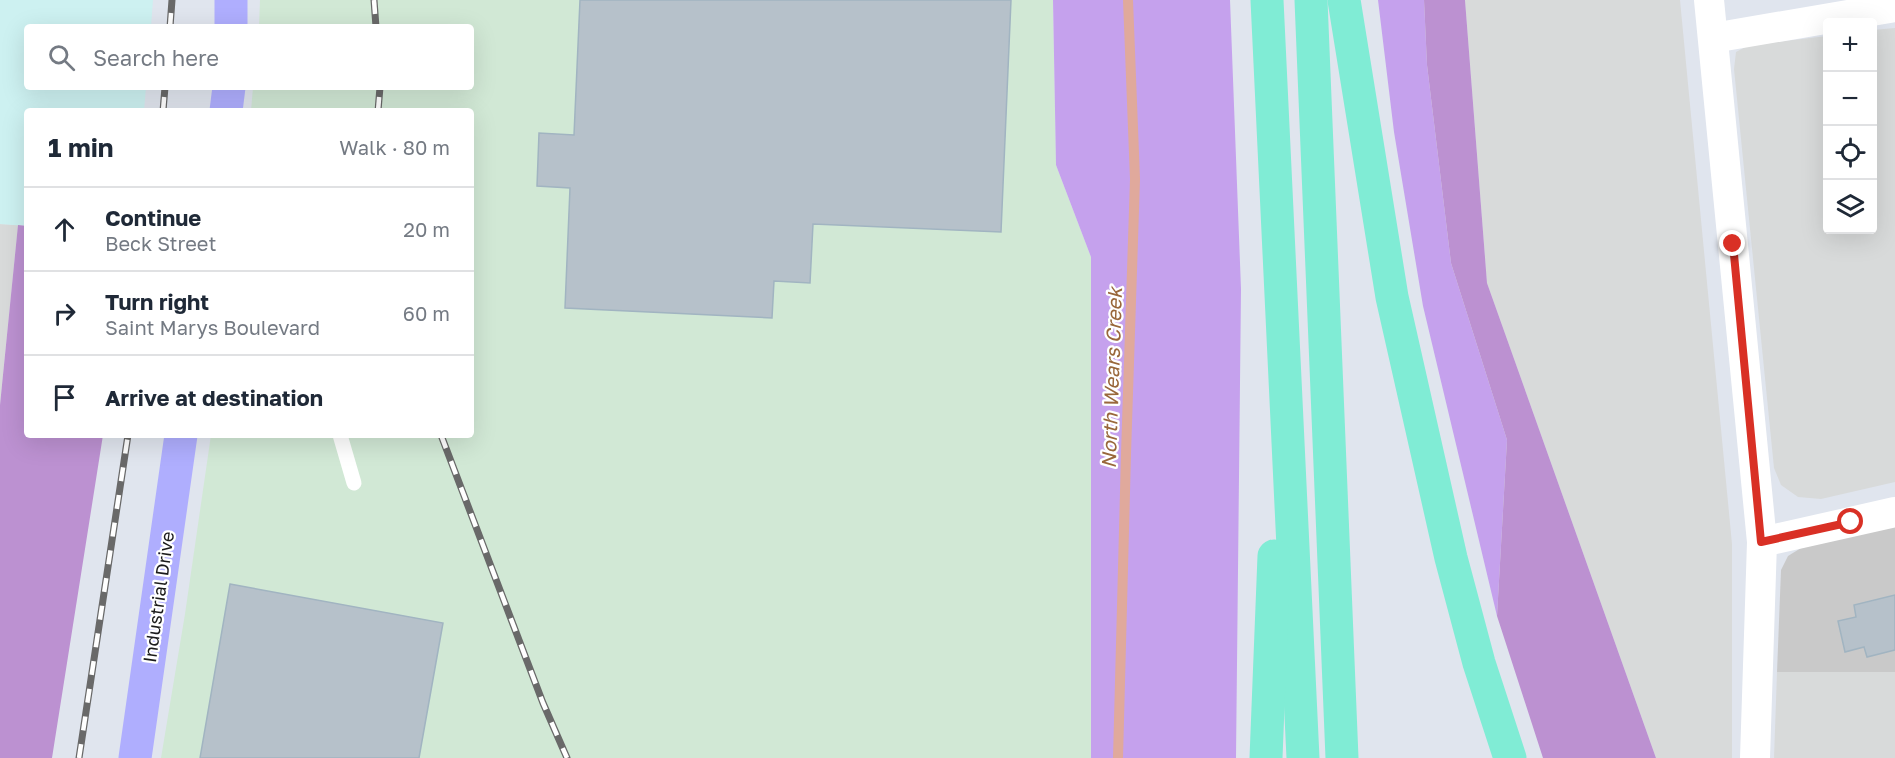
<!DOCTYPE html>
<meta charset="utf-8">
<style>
body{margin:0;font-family:"Golos Text",sans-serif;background:#f6f6f7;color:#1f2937}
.controls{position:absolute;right:18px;top:18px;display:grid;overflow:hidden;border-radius:6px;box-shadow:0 6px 24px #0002}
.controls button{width:54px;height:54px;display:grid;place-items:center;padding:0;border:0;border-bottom:2px solid #e0e1e3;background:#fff;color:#1f2937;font:30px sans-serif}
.stop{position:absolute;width:18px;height:18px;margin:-14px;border:4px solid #d93025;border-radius:50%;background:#fff}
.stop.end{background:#d93025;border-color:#fff;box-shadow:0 2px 6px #0008}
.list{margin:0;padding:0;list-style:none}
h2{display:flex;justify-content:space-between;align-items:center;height:78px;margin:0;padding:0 24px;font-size:26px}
h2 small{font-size:20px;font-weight:400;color:#747a83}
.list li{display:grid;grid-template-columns:39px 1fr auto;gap:18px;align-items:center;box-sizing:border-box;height:84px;padding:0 24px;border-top:2px solid #e0e1e3}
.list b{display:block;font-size:22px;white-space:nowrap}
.list p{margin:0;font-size:20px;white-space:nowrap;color:#747a83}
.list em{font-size:20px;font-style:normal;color:#747a83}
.icon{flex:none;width:33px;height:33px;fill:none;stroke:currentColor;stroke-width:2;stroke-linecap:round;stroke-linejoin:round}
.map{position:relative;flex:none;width:1895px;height:758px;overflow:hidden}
.search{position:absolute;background:#fff;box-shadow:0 6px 24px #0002;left:24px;top:24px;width:450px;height:66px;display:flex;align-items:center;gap:15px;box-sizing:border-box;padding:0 21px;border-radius:6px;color:#747a83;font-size:22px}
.panel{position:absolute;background:#fff;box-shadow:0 6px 24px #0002;left:24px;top:108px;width:450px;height:330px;border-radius:6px}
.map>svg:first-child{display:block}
</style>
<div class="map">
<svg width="1895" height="758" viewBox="0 0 1895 758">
<rect width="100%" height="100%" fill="#e0e5ee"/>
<g fill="#d8dada">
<path d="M 1465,0 L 1680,0 L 1732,544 L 1732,758 L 1656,758 L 1487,283 Z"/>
<path d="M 1895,28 L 1895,482 L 1821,499 L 1798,497 L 1781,485 L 1774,468 L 1734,69 L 1736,52 L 1749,45 L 1827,36 L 1828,230 L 1872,230 L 1873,30 Z"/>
<path d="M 0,224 L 18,225 L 0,405 Z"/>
<path d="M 1777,672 L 1895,672 L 1895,758 L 1774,758 Z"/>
</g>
<path fill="#cdf1f1" d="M 0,0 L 153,0 L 151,27 L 27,27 L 27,87 L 146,87 L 144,111 L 27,111 L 27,226 L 0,224 Z"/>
<path fill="#d1e8d5" d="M 260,0 L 1053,0 L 1056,165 L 1091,257 L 1091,758 L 161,758 L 185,614 L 211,435 L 471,435 L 471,111 L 251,111 L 253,87 L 471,87 L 471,27 L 259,27 Z"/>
<path fill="#c9c9c9" d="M 1895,526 L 1895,672 L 1777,672 L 1781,570 L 1788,556 L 1801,548 Z"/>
<g fill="#c5a1ed">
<path d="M 1053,0 L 1230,0 L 1241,289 L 1236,758 L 1091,758 L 1091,257 L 1056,165 Z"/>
<path d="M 1378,0 L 1424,0 L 1427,65 L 1451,263 L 1507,440 L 1497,616 L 1423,306 L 1394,132 Z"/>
</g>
<g fill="#bc91d1">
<path d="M 1424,0 L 1465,0 L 1487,283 L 1656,758 L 1543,758 L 1497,616 L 1507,440 L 1451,263 L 1427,65 Z"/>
<path d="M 18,225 L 27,226 L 27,435 L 103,435 L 52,758 L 0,758 L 0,405 Z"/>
</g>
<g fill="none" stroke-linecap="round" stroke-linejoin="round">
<path stroke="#e0a99c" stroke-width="10" d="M 1118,758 L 1126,454 L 1135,179 L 1128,0"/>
</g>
<g fill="#b6c1ca" stroke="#a1b4c1" stroke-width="1.5">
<path d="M 580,0 L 1011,0 L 1001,232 L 813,224 L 810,283 L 774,281 L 772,318 L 565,308 L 570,188 L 537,186 L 539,133 L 574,135 Z"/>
<path d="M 230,584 L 443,623 L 419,758 L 200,758 Z"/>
<path d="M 1895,595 L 1895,650 L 1867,657 L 1864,647 L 1845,652 L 1838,621 L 1856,617 L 1854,605 Z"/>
</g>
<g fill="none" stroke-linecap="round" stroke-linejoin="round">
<path stroke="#fff" stroke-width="15" d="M 340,435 L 354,483"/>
<g stroke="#fff" stroke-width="30">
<path d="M 1709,0 L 1762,542 L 1755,758"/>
<path d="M 1713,38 L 1895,7"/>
<path d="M 1762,542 L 1895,512"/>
</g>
<g stroke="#afaefe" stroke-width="33">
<path d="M 231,0 L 231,27"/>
<path d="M 226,111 L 229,87"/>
<path d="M 135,758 L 181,435"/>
</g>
<g stroke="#80ecd5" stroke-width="33">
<path d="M 1267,0 L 1303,758"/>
<path d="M 1311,0 L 1342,758"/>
<path d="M 1344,0 L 1392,297 L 1451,558 L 1479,663 L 1510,758"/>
<path d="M 1266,758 L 1274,556"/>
</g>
<defs>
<g id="rail">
<path d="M 374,0 L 376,27"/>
<path d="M 170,27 L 172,0"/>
<path d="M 163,111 L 165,87"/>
<path d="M 378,111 L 380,87"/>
<path d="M 441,435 L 543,703 L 567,758"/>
<path d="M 79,758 L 128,435"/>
</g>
</defs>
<use href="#rail" stroke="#696969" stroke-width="7"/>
<use href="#rail" stroke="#fff" stroke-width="4.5" stroke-dasharray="14" stroke-linecap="butt"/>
</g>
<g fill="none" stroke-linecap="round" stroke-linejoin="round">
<path stroke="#d93025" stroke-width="8" d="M 1733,244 L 1761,542 L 1851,522"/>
</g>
<g text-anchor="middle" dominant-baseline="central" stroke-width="4.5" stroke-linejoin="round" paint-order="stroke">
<g font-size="18" fill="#1b1b1b" stroke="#fff">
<text transform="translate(158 597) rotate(-82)">Industrial Drive</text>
</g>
<g font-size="20" font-style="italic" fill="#99673b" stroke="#fff">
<text transform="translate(1111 378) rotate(-88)">North Wears Creek</text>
</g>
</g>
</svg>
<div class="controls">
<button>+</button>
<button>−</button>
<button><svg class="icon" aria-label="locate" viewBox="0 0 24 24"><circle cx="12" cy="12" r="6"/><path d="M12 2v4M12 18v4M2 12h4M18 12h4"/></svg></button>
<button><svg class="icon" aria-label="layers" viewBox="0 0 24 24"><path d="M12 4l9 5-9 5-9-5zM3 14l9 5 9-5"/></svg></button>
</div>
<div class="stop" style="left:1851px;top:522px"></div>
<div class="stop end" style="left:1733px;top:244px"></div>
<div class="search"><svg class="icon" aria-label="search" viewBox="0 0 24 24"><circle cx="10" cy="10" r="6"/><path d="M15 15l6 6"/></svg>Search here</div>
<section class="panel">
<h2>1 min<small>Walk · 80 m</small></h2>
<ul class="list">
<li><svg class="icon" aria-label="ahead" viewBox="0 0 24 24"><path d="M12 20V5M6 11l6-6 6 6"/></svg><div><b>Continue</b><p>Beck Street</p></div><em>20 m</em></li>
<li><svg class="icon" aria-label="right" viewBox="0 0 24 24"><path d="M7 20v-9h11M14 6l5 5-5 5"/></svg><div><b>Turn right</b><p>Saint Marys Boulevard</p></div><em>60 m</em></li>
<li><svg class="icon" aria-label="arrive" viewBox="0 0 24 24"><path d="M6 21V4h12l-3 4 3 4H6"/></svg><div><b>Arrive at destination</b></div></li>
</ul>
</section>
</div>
